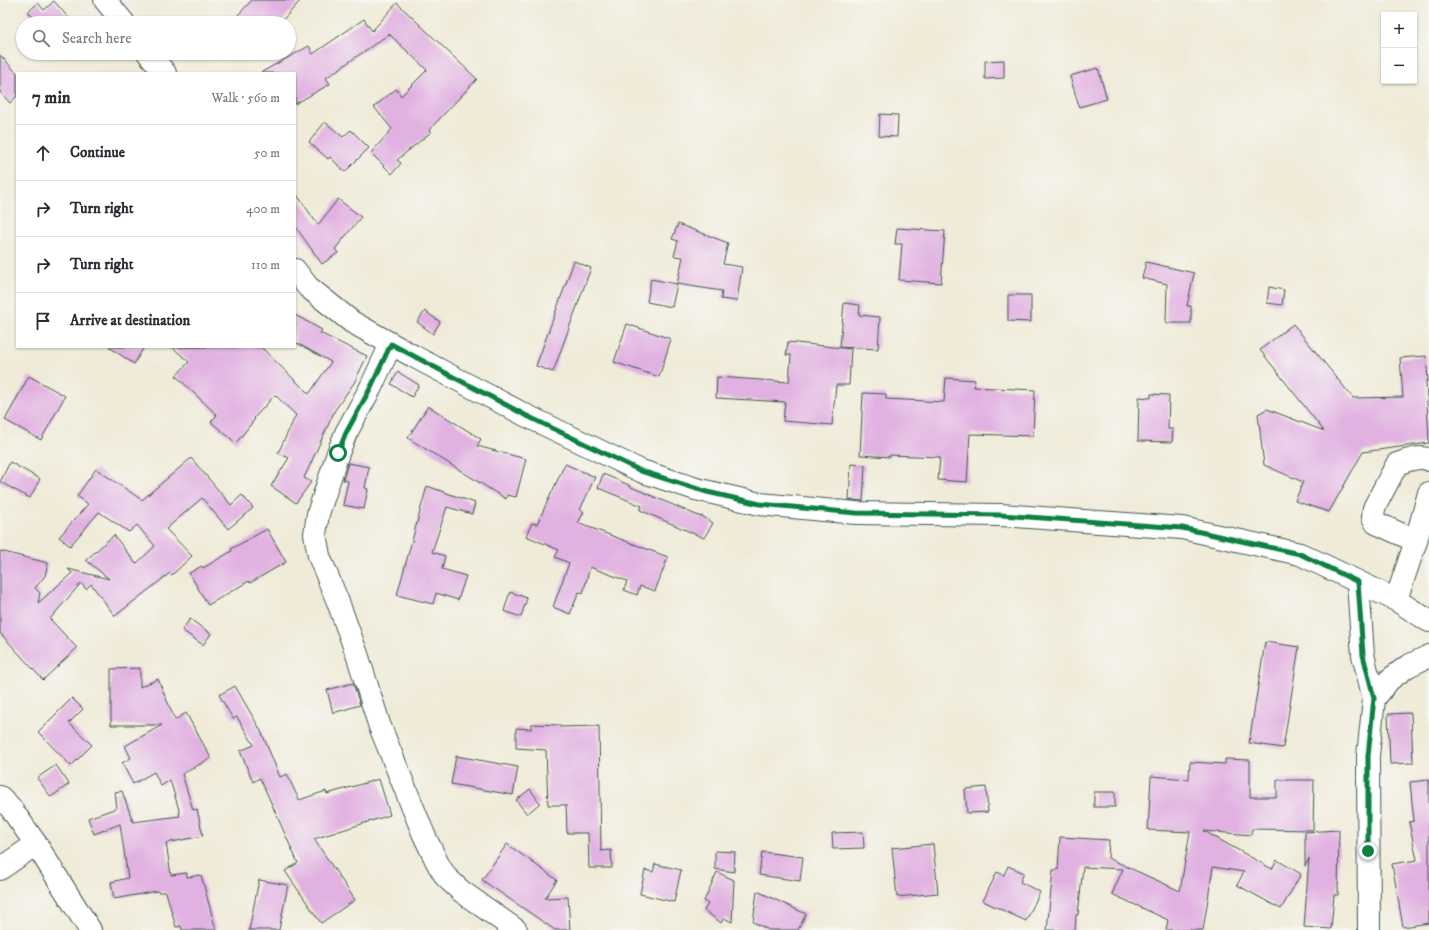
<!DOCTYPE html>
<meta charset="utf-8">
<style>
body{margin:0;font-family:"IM FELL DW Pica",serif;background:#f7f7f7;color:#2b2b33}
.controls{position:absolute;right:12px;top:12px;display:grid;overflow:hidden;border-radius:0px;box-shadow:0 1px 3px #0004}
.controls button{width:36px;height:36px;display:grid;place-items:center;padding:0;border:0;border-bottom:1px solid #e1e1e2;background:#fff;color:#2b2b33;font:20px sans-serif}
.stop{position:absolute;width:12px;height:12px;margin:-9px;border:3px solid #0b8043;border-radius:50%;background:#fff}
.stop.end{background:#0b8043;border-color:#fff;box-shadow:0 1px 4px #0008}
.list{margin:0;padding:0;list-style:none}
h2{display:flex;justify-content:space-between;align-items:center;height:52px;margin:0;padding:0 16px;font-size:17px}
h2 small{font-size:13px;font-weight:400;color:#7c7c81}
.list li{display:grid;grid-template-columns:26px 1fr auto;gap:12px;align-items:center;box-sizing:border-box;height:56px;padding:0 16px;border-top:1px solid #e1e1e2}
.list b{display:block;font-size:15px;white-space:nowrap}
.list em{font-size:13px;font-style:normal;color:#7c7c81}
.icon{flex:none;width:22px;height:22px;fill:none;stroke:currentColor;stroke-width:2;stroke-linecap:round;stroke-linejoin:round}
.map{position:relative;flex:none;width:1429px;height:930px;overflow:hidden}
.search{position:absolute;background:#fff;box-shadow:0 1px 3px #0004;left:16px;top:16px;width:280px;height:44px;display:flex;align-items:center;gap:10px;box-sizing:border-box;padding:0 14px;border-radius:22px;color:#7c7c81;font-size:15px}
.panel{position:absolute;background:#fff;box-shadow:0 1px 3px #0004;left:16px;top:72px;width:280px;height:276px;border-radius:0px}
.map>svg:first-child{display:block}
</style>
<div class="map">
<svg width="1429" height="930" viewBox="0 0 1429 930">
<rect width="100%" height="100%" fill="#f6f6f2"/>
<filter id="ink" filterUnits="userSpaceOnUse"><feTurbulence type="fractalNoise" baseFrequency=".025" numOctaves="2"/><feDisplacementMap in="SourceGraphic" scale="8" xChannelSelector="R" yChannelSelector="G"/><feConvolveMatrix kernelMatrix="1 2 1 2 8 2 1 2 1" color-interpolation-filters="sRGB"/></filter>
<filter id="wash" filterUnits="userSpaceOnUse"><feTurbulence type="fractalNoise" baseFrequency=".012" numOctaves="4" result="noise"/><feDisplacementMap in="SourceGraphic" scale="16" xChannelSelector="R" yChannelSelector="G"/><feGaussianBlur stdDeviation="0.9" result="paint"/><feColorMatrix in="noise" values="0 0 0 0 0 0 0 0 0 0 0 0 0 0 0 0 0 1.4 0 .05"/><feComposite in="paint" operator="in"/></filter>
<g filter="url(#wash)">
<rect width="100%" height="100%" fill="#f0ebd8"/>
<g id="blocks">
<g fill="#e1b1e1">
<path d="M 252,0 L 301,0 L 280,23 L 246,23 L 238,15 Z"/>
<path d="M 54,1 L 73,23 L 29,23 L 34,18 L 28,12 L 38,3 L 44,10 Z"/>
<path d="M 397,3 L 477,79 L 429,130 L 431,132 L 397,160 L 401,163 L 392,174 L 371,153 L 392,129 L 374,107 L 396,89 L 401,96 L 427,70 L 389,34 L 326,78 L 330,84 L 295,104 L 295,73 L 260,73 L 309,46 L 313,54 L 364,19 L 372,31 Z"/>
<path d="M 0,55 L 17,73 L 17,96 L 10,103 L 0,92 Z"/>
<path d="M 1004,60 L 1004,78 L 985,79 L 985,61 Z"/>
<path d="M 1098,68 L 1107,99 L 1079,107 L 1070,76 Z"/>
<path d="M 880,114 L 898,115 L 897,137 L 879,136 Z"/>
<path d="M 325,122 L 343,137 L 351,130 L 369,148 L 345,172 L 330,157 L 328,159 L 309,142 Z"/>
<path d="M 295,192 L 318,225 L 338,199 L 361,217 L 335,249 L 338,253 L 322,264 L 295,226 Z"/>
<path d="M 678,224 L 728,243 L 723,264 L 742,267 L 737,301 L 721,299 L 722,291 L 677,284 L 683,257 L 674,256 L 678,241 L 672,239 Z"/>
<path d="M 897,228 L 945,231 L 941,283 L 899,280 L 902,244 L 895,244 Z"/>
<path d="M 574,261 L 591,268 L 553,372 L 536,366 Z"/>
<path d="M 1146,262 L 1194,273 L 1187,306 L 1191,306 L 1191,323 L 1166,323 L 1167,284 L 1142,278 Z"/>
<path d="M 651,279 L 677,284 L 672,307 L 647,302 Z"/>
<path d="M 1269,287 L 1284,290 L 1282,305 L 1267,303 Z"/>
<path d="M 1008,295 L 1031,295 L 1031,322 L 1008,321 Z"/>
<path d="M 844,303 L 860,305 L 859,315 L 880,317 L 878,349 L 840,347 Z"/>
<path d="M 425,311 L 440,322 L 433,334 L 417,322 Z"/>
<path d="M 295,315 L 322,330 L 320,333 L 367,356 L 354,383 L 335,410 L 304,478 L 311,482 L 296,503 L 271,486 L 289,458 L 278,453 L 296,415 L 275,395 L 254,418 L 255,419 L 236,443 L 211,422 L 217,415 L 176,376 L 189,362 L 172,347 L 261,347 L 309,394 L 331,362 L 295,342 Z"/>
<path d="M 627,324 L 671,339 L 659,377 L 614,362 Z"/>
<path d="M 1293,324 L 1353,398 L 1403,397 L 1400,358 L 1426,356 L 1428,381 L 1426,381 L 1429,443 L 1363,452 L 1329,512 L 1295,501 L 1303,482 L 1264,465 L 1258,414 L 1267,409 L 1324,431 L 1260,350 Z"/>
<path d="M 788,342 L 851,349 L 849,385 L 836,385 L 832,425 L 783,421 L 785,402 L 716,398 L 717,377 L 789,382 L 791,355 L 786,355 Z"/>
<path d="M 109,347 L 144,347 L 134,364 Z"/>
<path d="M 398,372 L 419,385 L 412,397 L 391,384 Z"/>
<path d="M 29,376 L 65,396 L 41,440 L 5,420 Z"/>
<path d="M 946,378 L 975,380 L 974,387 L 1035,390 L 1033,436 L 970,434 L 967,482 L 938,480 L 940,457 L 890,455 L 890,457 L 860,455 L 863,393 L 886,394 L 886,399 L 944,402 Z"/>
<path d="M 1151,394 L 1169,395 L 1168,429 L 1173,429 L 1172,442 L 1138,441 L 1139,397 L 1151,398 Z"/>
<path d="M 428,406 L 481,439 L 477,446 L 526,459 L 516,497 L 507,495 L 506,499 L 408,438 Z"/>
<path d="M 191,458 L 231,505 L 242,495 L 253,508 L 228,529 L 202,498 L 166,529 L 192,556 L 172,575 L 170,573 L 115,616 L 91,584 L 86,589 L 81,583 L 50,619 L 77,648 L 43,680 L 0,633 L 0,551 L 48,563 L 45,576 L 35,588 L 40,593 L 38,603 L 72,573 L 68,569 L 109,579 L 86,560 L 114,535 L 136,564 L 155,546 L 137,525 L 129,532 L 99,512 L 70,546 L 59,537 L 88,504 L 77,496 L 96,469 L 142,500 Z"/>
<path d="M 10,462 L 40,479 L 30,498 L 0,482 Z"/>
<path d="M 348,463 L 369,467 L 365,488 L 368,489 L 364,509 L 343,505 L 348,481 L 343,480 Z"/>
<path d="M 565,464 L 595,477 L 580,510 L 584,512 L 578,523 L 668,557 L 655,591 L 640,586 L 637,595 L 624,590 L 627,581 L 590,567 L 583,593 L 579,592 L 570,614 L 553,607 L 569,563 L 555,557 L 559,550 L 526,536 L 532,523 L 537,524 Z"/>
<path d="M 851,464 L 865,465 L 863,501 L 849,500 Z"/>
<path d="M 603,474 L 629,485 L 629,486 L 701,517 L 702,516 L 713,523 L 704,538 L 640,510 L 642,506 L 598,488 Z"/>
<path d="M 427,486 L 475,503 L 472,514 L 447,507 L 432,552 L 445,556 L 442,569 L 466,576 L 458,600 L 436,593 L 433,604 L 397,595 Z"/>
<path d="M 267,529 L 286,562 L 250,583 L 249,581 L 208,605 L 189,573 L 202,566 L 203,568 L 232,551 L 231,549 Z"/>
<path d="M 510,592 L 527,598 L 521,617 L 504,611 Z"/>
<path d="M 190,619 L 211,634 L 203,645 L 182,630 Z"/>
<path d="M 1265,642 L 1299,647 L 1283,748 L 1249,743 Z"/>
<path d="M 140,668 L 140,687 L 158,679 L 175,720 L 186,713 L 211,758 L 182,774 L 193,810 L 197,809 L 203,836 L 166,843 L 171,875 L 187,873 L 187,877 L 201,875 L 216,930 L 182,930 L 181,926 L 176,927 L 166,892 L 158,892 L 157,891 L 114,899 L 111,882 L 128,878 L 120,824 L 94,834 L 88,818 L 117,808 L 115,792 L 122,791 L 133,822 L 180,816 L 179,813 L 180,813 L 170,780 L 161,786 L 154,772 L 133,784 L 122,763 L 131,758 L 125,746 L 162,725 L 111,725 L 111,669 Z"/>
<path d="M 353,683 L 360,705 L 333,713 L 327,690 Z"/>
<path d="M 235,686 L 261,731 L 280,777 L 287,774 L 299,800 L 326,791 L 327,794 L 379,779 L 390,815 L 314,839 L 355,900 L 321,923 L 285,871 L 298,863 L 260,778 L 253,782 L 240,751 L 254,745 L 237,717 L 233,719 L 219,695 Z"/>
<path d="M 72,698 L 83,709 L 69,723 L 92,745 L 71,766 L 38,732 Z"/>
<path d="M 1411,713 L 1413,763 L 1390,764 L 1388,714 Z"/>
<path d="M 531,724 L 560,725 L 560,727 L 599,726 L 601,851 L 611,850 L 612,868 L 589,868 L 588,833 L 567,833 L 566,805 L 548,805 L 546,750 L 516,748 L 516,728 L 531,729 Z"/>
<path d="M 456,756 L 518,767 L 513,795 L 451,784 Z"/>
<path d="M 1225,759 L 1250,760 L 1250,797 L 1277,797 L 1277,780 L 1314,780 L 1313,830 L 1252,829 L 1251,835 L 1204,831 L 1272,869 L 1277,860 L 1301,874 L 1281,909 L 1237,885 L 1244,872 L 1213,867 L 1203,930 L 1166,930 L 1168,920 L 1112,894 L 1123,869 L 1083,867 L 1078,915 L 1076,915 L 1075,930 L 1047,930 L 1053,870 L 1058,870 L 1060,837 L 1109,840 L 1108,858 L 1180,891 L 1190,832 L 1148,830 L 1151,776 L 1189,779 L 1190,762 L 1225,764 Z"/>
<path d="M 56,765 L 69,784 L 51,797 L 37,778 Z"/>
<path d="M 1429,780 L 1429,923 L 1403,927 L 1392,864 L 1417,860 L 1409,822 L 1414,821 L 1410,782 Z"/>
<path d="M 986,787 L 988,812 L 967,813 L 965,789 Z"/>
<path d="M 530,789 L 540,803 L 527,814 L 516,800 Z"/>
<rect x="1094" y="792" width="21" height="15"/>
<path d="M 1339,830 L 1338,895 L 1334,895 L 1331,929 L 1304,927 L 1309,858 L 1305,866 L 1305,832 Z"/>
<path d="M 863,832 L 864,848 L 833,849 L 832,833 Z"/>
<path d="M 507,844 L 557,880 L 545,898 L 568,897 L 570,930 L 555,930 L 482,880 Z"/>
<path d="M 933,844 L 938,893 L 897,897 L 892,848 Z"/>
<path d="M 715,851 L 735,852 L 734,872 L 715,869 Z"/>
<path d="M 762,852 L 803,857 L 800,881 L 759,875 Z"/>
<path d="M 655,864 L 681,870 L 674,902 L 640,894 L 645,870 L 653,872 Z"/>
<path d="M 1008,866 L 1024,873 L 1020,882 L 1040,892 L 1026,921 L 983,901 L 997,872 L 1004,875 Z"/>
<path d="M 717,872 L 734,880 L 732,922 L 724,918 L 721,923 L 704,910 L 708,904 L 704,901 Z"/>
<path d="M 259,880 L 288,885 L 279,930 L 249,930 Z"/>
<path d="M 757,891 L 806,914 L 798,930 L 769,930 L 753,922 Z"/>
</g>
</g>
</g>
<g filter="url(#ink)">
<use href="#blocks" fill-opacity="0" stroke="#3e574d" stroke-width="1"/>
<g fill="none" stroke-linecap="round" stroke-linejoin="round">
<defs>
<g id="minor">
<path d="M 105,0 L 124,23"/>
<path d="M 148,53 L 165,73"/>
<path d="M 295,270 L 308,287 L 352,322 L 413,356 L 525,415 L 641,471 L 696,489 L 760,504 L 856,513 L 1001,515 L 1182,528 L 1300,554 L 1396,600 L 1429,621"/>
<path d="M 391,344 L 371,387 L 346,433 L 338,453 L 318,514 L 315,534 L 319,556 L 338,602 L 358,657 L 379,724 L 424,835 L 438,864 L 446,877 L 461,891 L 516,930"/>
<path d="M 1416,541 L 1376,523 L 1373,517 L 1374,508 L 1397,464 C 1406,461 1420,455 1429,460"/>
<path d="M 1358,583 L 1363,655 L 1374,699"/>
<path d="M 1396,600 L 1416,541 L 1429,493"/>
<path d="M 0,797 L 10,807 L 36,844 L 90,930"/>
<path d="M 0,869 L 36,844"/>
<path d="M 1369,930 L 1368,756 L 1374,699 L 1389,680 L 1408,666 L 1429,656"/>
</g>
</defs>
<use href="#minor" stroke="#3e574d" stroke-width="24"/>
<use href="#minor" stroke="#fff" stroke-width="22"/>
</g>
</g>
<g fill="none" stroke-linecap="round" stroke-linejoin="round" filter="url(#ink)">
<path stroke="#0b8043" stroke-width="5" d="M 338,453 L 346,433 L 371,387 L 391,344 L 525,415 L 641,471 L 707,492 L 760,504 L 856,513 L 1001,515 L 1182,528 L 1300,554 L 1358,582 L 1363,655 L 1374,698 L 1368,756 L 1368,851"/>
</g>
</svg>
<div class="controls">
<button>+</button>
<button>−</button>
</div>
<div class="stop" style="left:338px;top:453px"></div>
<div class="stop end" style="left:1368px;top:851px"></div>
<div class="search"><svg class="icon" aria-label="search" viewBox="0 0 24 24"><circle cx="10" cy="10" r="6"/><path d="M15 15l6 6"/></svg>Search here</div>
<section class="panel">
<h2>7 min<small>Walk · 560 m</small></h2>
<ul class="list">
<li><svg class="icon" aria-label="ahead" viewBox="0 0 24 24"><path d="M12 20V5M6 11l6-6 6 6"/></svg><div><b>Continue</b></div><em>50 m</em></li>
<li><svg class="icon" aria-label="right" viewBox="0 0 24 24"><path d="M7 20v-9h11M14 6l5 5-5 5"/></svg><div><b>Turn right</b></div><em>400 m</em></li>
<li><svg class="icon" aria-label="right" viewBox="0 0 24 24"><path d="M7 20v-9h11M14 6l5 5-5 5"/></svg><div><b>Turn right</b></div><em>110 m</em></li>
<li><svg class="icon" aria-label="arrive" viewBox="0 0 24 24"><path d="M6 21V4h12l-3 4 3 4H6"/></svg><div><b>Arrive at destination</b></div></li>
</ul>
</section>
</div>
